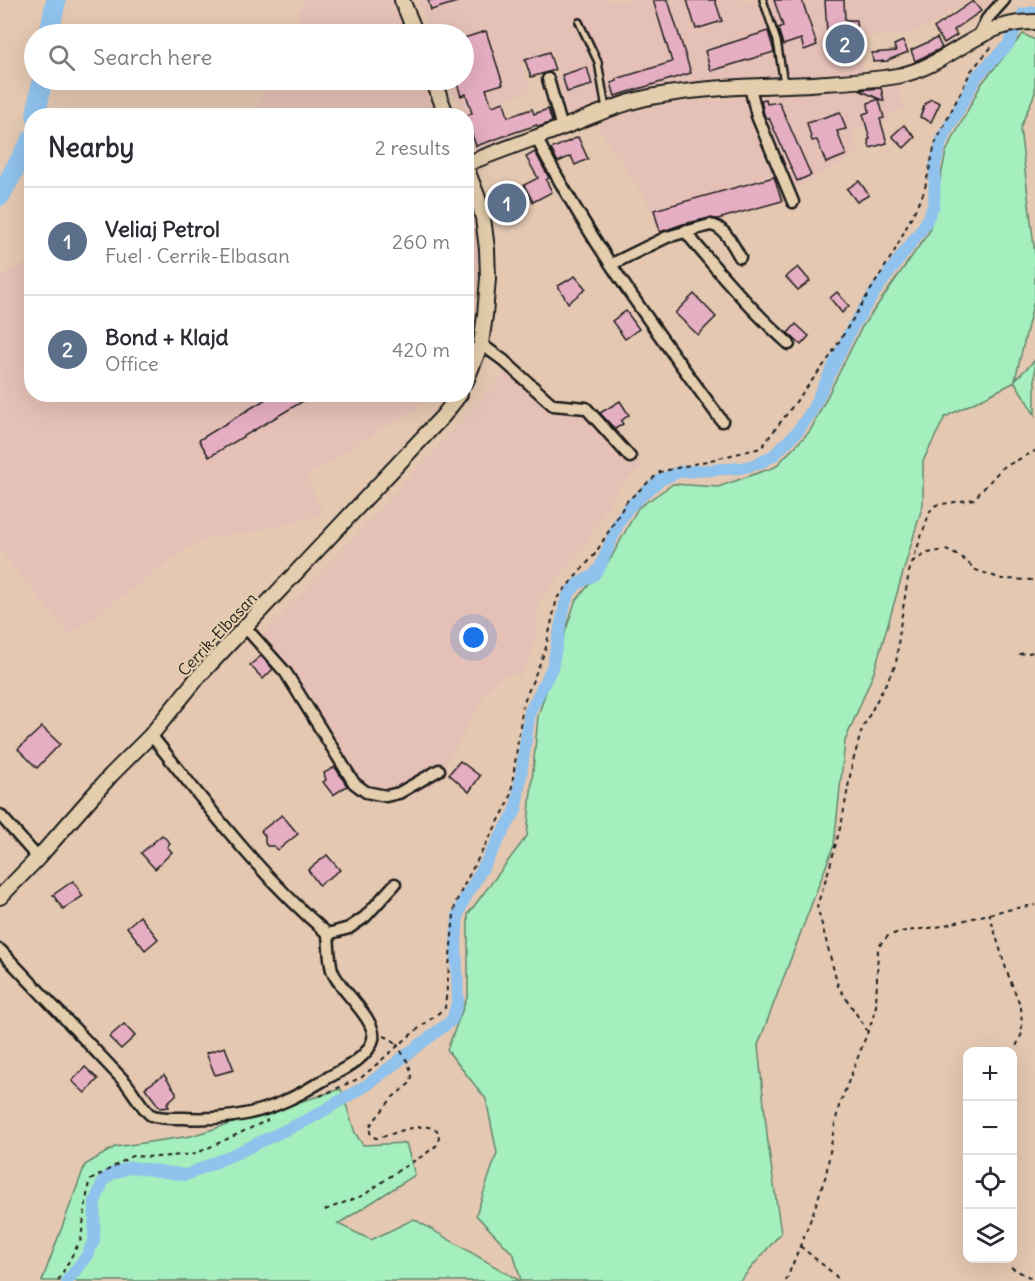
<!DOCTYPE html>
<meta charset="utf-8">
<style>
body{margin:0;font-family:Delius,sans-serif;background:#f2f2f3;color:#2b2b33}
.controls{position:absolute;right:18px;bottom:18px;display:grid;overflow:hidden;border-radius:12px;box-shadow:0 6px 24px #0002}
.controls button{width:54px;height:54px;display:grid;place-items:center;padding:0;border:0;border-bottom:2px solid #e1e1e2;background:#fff;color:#2b2b33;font:30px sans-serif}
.you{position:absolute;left:474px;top:638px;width:21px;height:21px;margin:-15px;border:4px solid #fff;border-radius:50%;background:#1a73e8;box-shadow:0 0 0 9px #1a73e833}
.badge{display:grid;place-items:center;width:39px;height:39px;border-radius:50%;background:#1c1c1c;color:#fff;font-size:20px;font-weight:700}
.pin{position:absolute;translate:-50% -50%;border:3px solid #fff;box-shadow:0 2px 6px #0006}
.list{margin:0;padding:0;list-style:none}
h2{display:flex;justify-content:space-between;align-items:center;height:78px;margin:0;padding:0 24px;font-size:26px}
h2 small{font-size:20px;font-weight:400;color:#7c7c81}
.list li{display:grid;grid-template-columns:39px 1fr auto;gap:18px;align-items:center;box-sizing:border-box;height:108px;padding:0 24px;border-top:2px solid #e1e1e2}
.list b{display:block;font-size:22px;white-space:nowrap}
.list p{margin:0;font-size:20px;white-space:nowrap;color:#7c7c81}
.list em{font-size:20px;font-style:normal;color:#7c7c81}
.icon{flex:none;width:33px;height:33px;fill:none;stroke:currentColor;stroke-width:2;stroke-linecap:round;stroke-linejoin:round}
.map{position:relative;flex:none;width:1035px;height:1281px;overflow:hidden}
.search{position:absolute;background:#fff;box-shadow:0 6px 24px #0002;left:24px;top:24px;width:450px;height:66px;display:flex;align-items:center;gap:15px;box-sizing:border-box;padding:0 21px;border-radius:33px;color:#7c7c81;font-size:22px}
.panel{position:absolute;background:#fff;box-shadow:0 6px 24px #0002;left:24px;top:108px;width:450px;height:294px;border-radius:24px}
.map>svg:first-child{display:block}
</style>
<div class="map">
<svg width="1035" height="1281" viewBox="0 0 1035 1281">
<rect width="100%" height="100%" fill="#e4c8b1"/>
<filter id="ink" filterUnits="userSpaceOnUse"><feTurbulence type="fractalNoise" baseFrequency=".0167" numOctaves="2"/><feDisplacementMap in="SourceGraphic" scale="12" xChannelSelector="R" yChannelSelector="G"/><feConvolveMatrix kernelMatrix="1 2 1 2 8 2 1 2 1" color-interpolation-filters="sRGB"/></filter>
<g filter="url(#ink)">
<g fill="#e5c0b6">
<path d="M 304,0 L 395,0 L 407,34 L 291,34 Z"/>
<path d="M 418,0 L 968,0 L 934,24 L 906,34 L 860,37 L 862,73 L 723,83 L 567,120 L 554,76 L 559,74 L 552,52 L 522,62 L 531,92 L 503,99 L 513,137 L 476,150 L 467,128 L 466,116 L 462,115 L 448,80 L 464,80 L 464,34 L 431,34 Z"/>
<path d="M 975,0 L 999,0 L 986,13 Z"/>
<path d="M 271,80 L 424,80 L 437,115 L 252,115 L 267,90 Z"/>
<path d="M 897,86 L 904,109 L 889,114 L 890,121 L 853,131 L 859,153 L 799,187 L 789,200 L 659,238 L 648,202 L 596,124 L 624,114 L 652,107 L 678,103 Z"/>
<path d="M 467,195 L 479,245 L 478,273 L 475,306 L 471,336 L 467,354 Z"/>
<path d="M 31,260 L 32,394 L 437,395 L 306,476 L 324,514 L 270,528 L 206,539 L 186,549 L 70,635 L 0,551 L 0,277 Z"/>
<path d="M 515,362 L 548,395 L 562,402 L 585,404 L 642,467 L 625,481 L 615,493 L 585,546 L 539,600 L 536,634 L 532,653 L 523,672 L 521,678 L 517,675 L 511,674 L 498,679 L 486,693 L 436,784 L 409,798 L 386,799 L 359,785 L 258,640 Z"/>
</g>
<g fill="#a5eebd" stroke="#60856c" stroke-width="1.5">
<path d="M 1023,34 L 1035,40 L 1035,93 L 1020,128 L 1035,255 L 1035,296 L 1015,380 L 1035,360 L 1035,415 L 1015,382 L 945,417 L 923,461 L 923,504 L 874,672 L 845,741 L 834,845 L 758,1045 L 768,1144 L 781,1233 L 740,1281 L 521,1281 L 514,1255 L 476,1215 L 497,1153 L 486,1099 L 447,1050 L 468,995 L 468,914 L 527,836 L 538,716 L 575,602 L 611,558 L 638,508 L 673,484 L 718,487 L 775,467 L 810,431 L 862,327 L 929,232 L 946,152 L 982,83 Z"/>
<path d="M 341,1089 L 355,1133 L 363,1145 L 406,1143 L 415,1175 L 338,1224 L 371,1240 L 414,1219 L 520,1281 L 42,1281 L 85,1165 L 115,1147 L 191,1136 Z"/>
</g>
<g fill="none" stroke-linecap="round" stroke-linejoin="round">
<path stroke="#8fc2ec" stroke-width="12" d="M 67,1281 L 86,1257 L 94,1241 L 95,1202 L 103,1181 L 111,1174 L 131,1167 L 186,1175 L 239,1152 L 311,1118 L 367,1085 L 452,1020 L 458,1001 L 456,944 L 458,916 L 463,902 L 516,810 L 530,711 L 552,668 L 565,604 L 569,594 L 576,585 L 594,575 L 600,567 L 620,520 L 630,506 L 660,480 L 679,472 L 741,468 L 758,464 L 774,455 L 798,431 L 811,412 L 853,326 L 875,292 L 924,226 L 934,205 L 935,165 L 942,140 L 977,76 L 1008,45 L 1023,14 L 1035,12"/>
<g stroke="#8fc2ec" stroke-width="20">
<path d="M 49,34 L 56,0"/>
<path d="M 36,116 L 42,80"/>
<path d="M 0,196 L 32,139"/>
</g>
</g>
<g fill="#e6aec3" stroke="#1c1c1c" stroke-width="1.5">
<path d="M 428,0 L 456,0 L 457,2 L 431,10 Z"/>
<path d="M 653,0 L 668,0 L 691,73 L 615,96 L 611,83 L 617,81 L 616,79 L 672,62 Z"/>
<path d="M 687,0 L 715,0 L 722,21 L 696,29 Z"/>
<path d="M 774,0 L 802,0 L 817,45 L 804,50 L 801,39 L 783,45 L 778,28 L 783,26 Z"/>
<path d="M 825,0 L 844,0 L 845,20 L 856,20 L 858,43 L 853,48 L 828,48 Z"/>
<path d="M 973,1 L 981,11 L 954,30 L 957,35 L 944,43 L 934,28 Z"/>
<path d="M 486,31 L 503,84 L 486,89 L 492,106 L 504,102 L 508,117 L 532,109 L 534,114 L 548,109 L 552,122 L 538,127 L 537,125 L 513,133 L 476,146 L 471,131 L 470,131 L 466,122 L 466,116 L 472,113 L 466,94 L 461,96 L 456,80 L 464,80 L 464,38 Z"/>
<path d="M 768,31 L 774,52 L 711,71 L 705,51 Z"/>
<path d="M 937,38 L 942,48 L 915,61 L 911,50 Z"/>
<path d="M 903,41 L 908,52 L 888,60 L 888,61 L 873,62 L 872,53 L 896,51 L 894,45 Z"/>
<path d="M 549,52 L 555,70 L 531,77 L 525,60 Z"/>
<path d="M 587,67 L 592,85 L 567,92 L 562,75 Z"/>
<path d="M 881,88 L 884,101 L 859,90 Z"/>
<path d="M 766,99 L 767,104 L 779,102 L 811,175 L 797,181 L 769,118 L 766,118 L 764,114 L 761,100 Z"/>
<path d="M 879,99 L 884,118 L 880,119 L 887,143 L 870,148 L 868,140 L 870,139 L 863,114 L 869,112 L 868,103 Z"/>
<path d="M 931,99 L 940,103 L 931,122 L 920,117 L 925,104 Z"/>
<path d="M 840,112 L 846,129 L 837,131 L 846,155 L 826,163 L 817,140 L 812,141 L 807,123 Z"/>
<path d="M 904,125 L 915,137 L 904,148 L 892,136 Z"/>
<path d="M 578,137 L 588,159 L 575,165 L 571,156 L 558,162 L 551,149 Z"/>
<path d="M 535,152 L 549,178 L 546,180 L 552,192 L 533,202 L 524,185 L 538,178 L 526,157 Z"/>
<path d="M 774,177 L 782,201 L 718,219 L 709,218 L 683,224 L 660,232 L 654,210 Z"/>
<path d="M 859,181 L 869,195 L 857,202 L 847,189 Z"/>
<path d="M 511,191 L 517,211 L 503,215 L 498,195 Z"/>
<path d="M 798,267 L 810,281 L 798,290 L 786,277 Z"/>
<path d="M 575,276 L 586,289 L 568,303 L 558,286 Z"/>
<path d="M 837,292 L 849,306 L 842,313 L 830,298 Z"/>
<path d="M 694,294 L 716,317 L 698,335 L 675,313 Z"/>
<path d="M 626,311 L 639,329 L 625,339 L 612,321 Z"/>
<path d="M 796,324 L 809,336 L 801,345 L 788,333 Z"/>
<path d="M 274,394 L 315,394 L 209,457 L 199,440 Z"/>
<path d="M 620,401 L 629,415 L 621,421 L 623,424 L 615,429 L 600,413 Z"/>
<path d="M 261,656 L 273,669 L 263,679 L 250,665 Z"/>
<path d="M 42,727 L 60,744 L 37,768 L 18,749 Z"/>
<path d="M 460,761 L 480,776 L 469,792 L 449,774 Z"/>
<path d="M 335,767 L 347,786 L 333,795 L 323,782 L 326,780 L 324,773 Z"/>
<path d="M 282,815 L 298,834 L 278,850 L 274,846 L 267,846 L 265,843 L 265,836 L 261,831 Z"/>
<path d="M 162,835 L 170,843 L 167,847 L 172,852 L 155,869 L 141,853 Z"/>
<path d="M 327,855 L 340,870 L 319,885 L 308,870 Z"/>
<path d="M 73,881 L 83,896 L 63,909 L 53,895 Z"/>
<path d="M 140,916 L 158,939 L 145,950 L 127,927 Z"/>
<path d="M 124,1024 L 135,1036 L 121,1049 L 109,1037 Z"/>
<path d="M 225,1047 L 234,1070 L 215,1075 L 206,1053 Z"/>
<path d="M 85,1067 L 98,1079 L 85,1093 L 72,1081 Z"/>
<path d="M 164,1075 L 176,1092 L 176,1095 L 167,1103 L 169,1107 L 160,1108 L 145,1088 Z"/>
</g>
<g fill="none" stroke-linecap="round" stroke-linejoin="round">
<defs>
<g id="service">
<path d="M 763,0 L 777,41 L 784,83"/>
<path d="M 579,22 L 598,62 L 606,109"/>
</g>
<g id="minor">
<path d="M 979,35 L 987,19 L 1004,0"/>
<path d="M 548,79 L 562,128"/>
<path d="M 750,87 L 757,116 L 793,202"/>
<path d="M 536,137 C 587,238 655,330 722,421"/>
<path d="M 685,231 C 717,271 751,310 789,344"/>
<path d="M 612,264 L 667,237 L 710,225 C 725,226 733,246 740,257"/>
<path d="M 481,344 L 503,360 L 553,405 L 586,408 L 630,457"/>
<path d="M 245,627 L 286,673 L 354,783 L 366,792 L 386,796 L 399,793 L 439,770"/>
<path d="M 0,815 L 38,858"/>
<path d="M 328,934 L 349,928 L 365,917 L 395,884"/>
<path d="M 0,950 L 126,1083 C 131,1089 145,1112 151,1115 C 160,1119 173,1118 183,1118 C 217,1120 253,1116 285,1101 C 300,1095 315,1085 329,1077 C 344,1069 369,1057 373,1039 C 377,1019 338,989 332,970 C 329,959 329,945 328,934 C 260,876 206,804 151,735"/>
</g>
<g id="secondary">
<path d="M 402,0 L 416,34"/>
<path d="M 433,80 L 447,116"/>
<path d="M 466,164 C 501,150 535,138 569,125 C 597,114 626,101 656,96 C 706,87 759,86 810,84 C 839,82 868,81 897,76 C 950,66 977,21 1035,22"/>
<path d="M 466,167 L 478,198 L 483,218 L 487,249 L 488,278 L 485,315 L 481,344 L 466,381"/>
<path d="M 0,897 L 38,858 L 111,775 L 151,735 L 199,676 L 443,416 L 460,394"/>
</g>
</defs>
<use href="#service" stroke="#1c1c1c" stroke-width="10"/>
<use href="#minor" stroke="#1c1c1c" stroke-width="15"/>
<use href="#secondary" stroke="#1c1c1c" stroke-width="18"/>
<g stroke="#1c1c1c" stroke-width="2" stroke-dasharray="4.5 4.5" stroke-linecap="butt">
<path d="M 912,562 L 927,553 L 946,550 L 961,557 L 976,570 L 1002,579 L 1035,580"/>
<path d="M 1019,654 L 1035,652"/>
<path d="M 989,913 L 1007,972 L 1021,1007 L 1022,1033 L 1012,1056"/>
<path d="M 868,1032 L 838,986 L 817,906 L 830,866 L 842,821 L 852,765 L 862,729 L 896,664 L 900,627 L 909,572 L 930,511 L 936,505 L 974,499 L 1002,468 L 1035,451"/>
<path d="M 384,1036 L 391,1039 L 396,1043"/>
<path d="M 320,1096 L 362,1077 L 414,1032 L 445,1008 L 455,904 L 467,879 L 510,800 L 523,704 L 545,651 L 557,598 L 595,554 L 627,501 L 660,472 L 761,448 L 829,358 L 894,252 L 924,192 L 935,144 L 971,71 L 994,44"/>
<path d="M 325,1210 L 364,1195 L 399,1170 L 424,1155 L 437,1145 L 439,1138 L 437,1130 C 419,1120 395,1135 376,1138 L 371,1136 L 369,1127 L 393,1097 L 409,1084 L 412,1077 L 409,1064"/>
<path d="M 800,1246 L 834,1274 L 840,1281"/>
<path d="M 1009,1258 L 1012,1268 L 1035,1280"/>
<path d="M 58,1281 L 81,1239 L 89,1181 L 132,1156 L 157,1157 L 195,1154 L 268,1120"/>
<path d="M 786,1281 L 812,1216 L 826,1175 L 834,1128 L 839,1106 L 872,1021 L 876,1006 L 878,949 L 882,942 L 888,936 L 899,932 L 937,927 L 1001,911 L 1035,905"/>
</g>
<use href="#service" stroke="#e4cead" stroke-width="5"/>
<use href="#minor" stroke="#e4cead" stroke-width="10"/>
<use href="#secondary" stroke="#e4cead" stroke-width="14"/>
<path stroke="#1c1c1c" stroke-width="2" stroke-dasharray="4.5 4.5" stroke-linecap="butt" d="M 396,1043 L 409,1064"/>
</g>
</g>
<g text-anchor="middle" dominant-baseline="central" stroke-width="4.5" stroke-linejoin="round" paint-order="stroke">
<g font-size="16" fill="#1c1c1c" stroke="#e4cead">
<text transform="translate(217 634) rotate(-47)">Cerrik-Elbasan</text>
</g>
</g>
</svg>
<div class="controls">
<button>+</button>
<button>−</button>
<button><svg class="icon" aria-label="locate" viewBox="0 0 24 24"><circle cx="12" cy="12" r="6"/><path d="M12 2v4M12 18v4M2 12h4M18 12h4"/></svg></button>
<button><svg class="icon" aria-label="layers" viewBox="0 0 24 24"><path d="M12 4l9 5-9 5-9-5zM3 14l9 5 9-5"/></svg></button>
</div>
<div class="you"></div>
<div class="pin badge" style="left:507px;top:203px;background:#5c6f8a">1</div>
<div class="pin badge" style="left:845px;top:44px;background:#5c6f8a">2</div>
<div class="search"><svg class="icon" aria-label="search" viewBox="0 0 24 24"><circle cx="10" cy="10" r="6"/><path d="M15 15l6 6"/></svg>Search here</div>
<section class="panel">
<h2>Nearby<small>2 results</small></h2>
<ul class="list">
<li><span class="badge" style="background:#5c6f8a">1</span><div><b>Veliaj Petrol</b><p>Fuel · Cerrik-Elbasan</p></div><em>260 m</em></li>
<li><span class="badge" style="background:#5c6f8a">2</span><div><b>Bond + Klajd</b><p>Office</p></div><em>420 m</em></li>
</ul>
</section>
</div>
